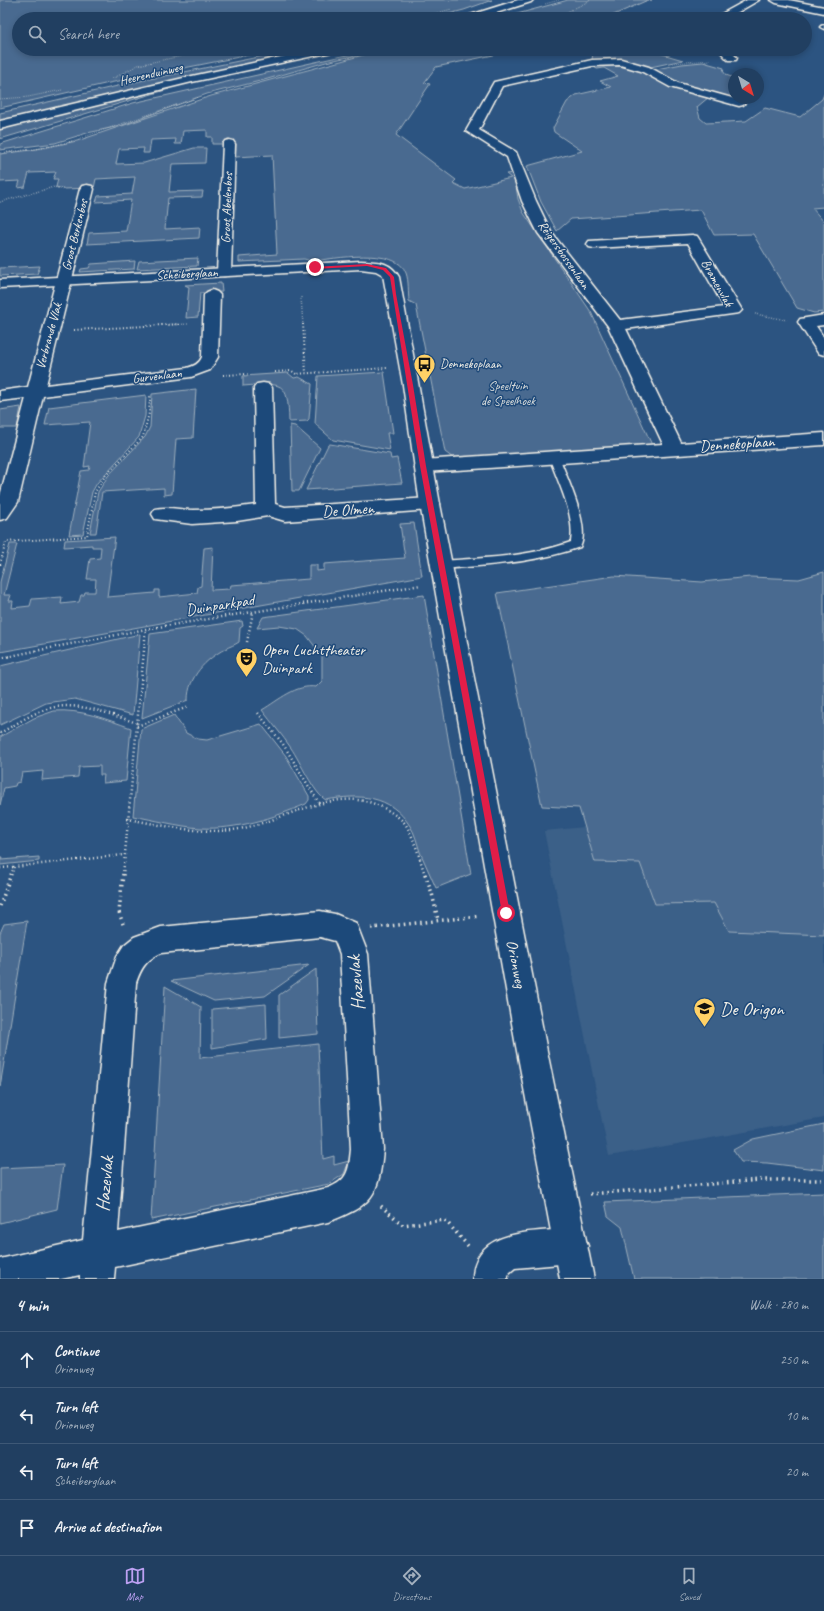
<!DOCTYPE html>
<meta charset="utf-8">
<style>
body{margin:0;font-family:Caveat,sans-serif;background:#294667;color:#f1f3f6}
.compass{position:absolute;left:728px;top:68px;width:36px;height:36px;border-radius:50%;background:#213f61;box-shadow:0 2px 6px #0003;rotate:142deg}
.stop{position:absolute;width:12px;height:12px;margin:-9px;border:3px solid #e11d48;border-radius:50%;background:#fff}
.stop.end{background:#e11d48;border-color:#fff;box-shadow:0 1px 4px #0008}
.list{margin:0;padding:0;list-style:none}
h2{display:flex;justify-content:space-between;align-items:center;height:52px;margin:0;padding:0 16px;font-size:17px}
h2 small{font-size:13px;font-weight:400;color:#a2afbd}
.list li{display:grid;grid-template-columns:26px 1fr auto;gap:12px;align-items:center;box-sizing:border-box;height:56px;padding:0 16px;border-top:1px solid #3e5876}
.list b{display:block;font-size:15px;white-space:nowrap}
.list p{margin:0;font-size:13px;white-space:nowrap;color:#a2afbd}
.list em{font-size:13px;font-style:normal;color:#a2afbd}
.icon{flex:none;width:22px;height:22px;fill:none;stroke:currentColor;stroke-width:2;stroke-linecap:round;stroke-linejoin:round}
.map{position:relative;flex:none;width:824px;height:1279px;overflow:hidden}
.search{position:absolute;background:#213f61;box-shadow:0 2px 6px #0003;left:12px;right:12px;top:12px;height:44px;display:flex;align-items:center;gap:10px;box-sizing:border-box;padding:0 14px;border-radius:22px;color:#a2afbd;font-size:15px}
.sheet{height:276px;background:#213f61}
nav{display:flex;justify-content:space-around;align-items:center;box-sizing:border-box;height:56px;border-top:1px solid #3e5876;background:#213f61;font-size:11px;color:#a2afbd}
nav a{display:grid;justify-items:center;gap:2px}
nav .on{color:#bca0f2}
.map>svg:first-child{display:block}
</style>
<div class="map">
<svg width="824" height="1279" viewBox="0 0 824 1279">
<rect width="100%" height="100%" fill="#2c5481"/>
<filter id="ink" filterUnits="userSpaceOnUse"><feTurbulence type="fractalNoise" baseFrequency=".025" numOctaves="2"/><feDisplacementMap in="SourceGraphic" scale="8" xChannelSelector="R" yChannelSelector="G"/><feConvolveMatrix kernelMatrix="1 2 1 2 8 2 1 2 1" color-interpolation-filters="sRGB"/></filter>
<g filter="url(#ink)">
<path fill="#3b6088" d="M 585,827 L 595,862 L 640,863 L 655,904 L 714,902 L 729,931 L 822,935 L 824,940 L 824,1118 L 609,1156 L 544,831 Z"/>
<g fill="#496b90" stroke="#9eaebc">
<path d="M 0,0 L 492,0 L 464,10 L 429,19 L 19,19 L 19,49 L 279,49 L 109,83 L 0,108 Z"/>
<path d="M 568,0 L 652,0 L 648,0 L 609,17 L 610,19 L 499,19 Z"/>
<path d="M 298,49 L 323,49 L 0,121 L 0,113 L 135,82 Z"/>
<path d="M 373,49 L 383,49 L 326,62 L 264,80 L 207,94 L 120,126 L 87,133 L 55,143 L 0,150 L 0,144 L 133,103 Z"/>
<path d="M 394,49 L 522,49 L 436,67 L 424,83 L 430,84 L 396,135 L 456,180 L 453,183 L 465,189 L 511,178 L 506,174 L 514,173 L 518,199 L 523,212 L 591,312 L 652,445 L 464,458 L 453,458 L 445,452 L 416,305 L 409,301 C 408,292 409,281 406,273 C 397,246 333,259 312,261 L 304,259 L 239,262 L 239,257 L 277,254 L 272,155 L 235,157 L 236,144 L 212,144 L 212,137 L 207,137 L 207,130 L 183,131 L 181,144 L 175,144 L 176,139 L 151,140 L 149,153 L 143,153 L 144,148 L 119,149 L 116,164 L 144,163 L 194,148 L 206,148 L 205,163 L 172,164 L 169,192 L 203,191 L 202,197 L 168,198 L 165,229 L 200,227 L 199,238 L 87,244 L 89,233 L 126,231 L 131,200 L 96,202 L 98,196 L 132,194 L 135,177 L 96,179 L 94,188 L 63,189 L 56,187 L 58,179 L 53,179 L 56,172 L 29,173 L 25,187 L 18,188 L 20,181 L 0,182 L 0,154 L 31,150 L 77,141 L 211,96 L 367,54 Z"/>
<path d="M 588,49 L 645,49 L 683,60 L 646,68 L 592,61 L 593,51 Z"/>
<path d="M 703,62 L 724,68 L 723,71 L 726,75 L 734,78 L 734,98 L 683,84 L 651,70 L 682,64 Z"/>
<path d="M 602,65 L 624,66 L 637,70 L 672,87 L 709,97 L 697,107 L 700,118 L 706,123 L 746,121 L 765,108 L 800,117 L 822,99 L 824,94 L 824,207 L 812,208 L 824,222 L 824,312 L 814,313 L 797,308 L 753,234 L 714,235 L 701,210 L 571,219 L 557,231 L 541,202 L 527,166 L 582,151 L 554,132 L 553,128 L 567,102 L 576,95 L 611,87 L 600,81 L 618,76 L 604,68 L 597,69 L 594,67 Z"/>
<path d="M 169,89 L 0,139 L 0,128 Z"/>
<path d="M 198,258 L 197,266 L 137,269 L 139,261 Z"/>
<path d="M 135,261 L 134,269 L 80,272 L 81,269 L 89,268 L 91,264 Z"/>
<path d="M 40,266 L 37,274 L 0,276 L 0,268 Z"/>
<path d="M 221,283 L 222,292 L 200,293 L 198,317 L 186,318 L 189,287 L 185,285 Z"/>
<path d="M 384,372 L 393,433 L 387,433 L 390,450 L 333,440 L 315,424 L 318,376 Z"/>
<path d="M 288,373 L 294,378 L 299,377 L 312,384 L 309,419 L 307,421 L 289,422 C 288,380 283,383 243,386 L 243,376 Z"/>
<path d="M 196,389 L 193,438 L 176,439 L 172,494 L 164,495 L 164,488 L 102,492 L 96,533 L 90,533 L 98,492 L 108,476 L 145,437 L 150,427 L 152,394 Z"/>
<path d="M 146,395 L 145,416 L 139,437 L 97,483 L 92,492 L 83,534 L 69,535 L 81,471 L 89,470 L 90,466 L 84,467 L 90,422 L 45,425 L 49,407 Z"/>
<path d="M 21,407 L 17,428 L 0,428 L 0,410 Z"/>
<path d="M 290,425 L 295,426 L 320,448 L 299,491 L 292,491 Z"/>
<path d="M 330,444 L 390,454 L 391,459 L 397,458 L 402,483 L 306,490 L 328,445 Z"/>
<path d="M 414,523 L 422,576 L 0,652 L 0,582 L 10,544 L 17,544 L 4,595 L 11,595 L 9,601 L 13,601 L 12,608 L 30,606 L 32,599 L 62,597 L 61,604 L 79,602 L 81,595 L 84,595 L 85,592 L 95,592 L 96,579 L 87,579 L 90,559 L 100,558 L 101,547 L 92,547 L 92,545 L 64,547 L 65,540 L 115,537 L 107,597 L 155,593 L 155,590 L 159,590 L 159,597 L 197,593 L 198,587 L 201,586 L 204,548 L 213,547 L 211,590 L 230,589 L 231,585 L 309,579 L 309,565 L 317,565 L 317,571 L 324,570 L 324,564 L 405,558 L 400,524 Z"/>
<path d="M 824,572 L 824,935 L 729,931 L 714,903 L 655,904 L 640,863 L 595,862 L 579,808 L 542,806 L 497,593 L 614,576 L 702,582 L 750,577 L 799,579 Z"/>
<path d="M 424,595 L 471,874 L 436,888 C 431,876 425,864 420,852 C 417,843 415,833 410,826 C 390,794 359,794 326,800 C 314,794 300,761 291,748 C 282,735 272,723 262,710 C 279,700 296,684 316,687 L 322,681 L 322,656 L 307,636 L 297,629 L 279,626 L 257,628 L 263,617 Z"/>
<path d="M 242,621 L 243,626 L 240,628 L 239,642 C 235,645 230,646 225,649 C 206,659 188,677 188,700 L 142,718 L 150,634 Z"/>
<path d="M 140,634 L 133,715 L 75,699 L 46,703 L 0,725 L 0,666 Z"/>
<path d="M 54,711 C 81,709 106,719 131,728 L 126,781 L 103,783 L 104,775 L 100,775 L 100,766 L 79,767 L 78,777 L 42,780 L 43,771 L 22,773 L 20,782 L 16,783 L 15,786 L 4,788 L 0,805 L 0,737 L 34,718 Z"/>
<path d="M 174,715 L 186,733 L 198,739 L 207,740 L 261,724 L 286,756 L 309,796 L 309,800 L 306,804 C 273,818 237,830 200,828 C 177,826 155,820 133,816 L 141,729 Z"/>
<path d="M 0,857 L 2,857 L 1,860 L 39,857 L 39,861 L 0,865 Z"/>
<path d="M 27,921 L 0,1087 L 0,933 L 4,924 Z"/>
<path d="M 309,965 L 265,996 L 214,1001 L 171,981 Z"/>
<path d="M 316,969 L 318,1034 L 279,1038 L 279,995 Z"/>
<path d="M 165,986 L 201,1007 L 200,1058 L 318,1044 L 323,1159 L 334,1156 L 334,1165 L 349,1161 L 344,1174 L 329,1184 L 151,1220 Z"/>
<path d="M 266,1004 L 267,1039 L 212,1048 L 212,1009 Z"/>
<path d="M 824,1124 L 824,1170 L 767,1163 L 741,1162 L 733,1150 L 753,1139 Z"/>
<path d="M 63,1165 L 57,1209 L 0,1223 L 0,1168 Z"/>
<path d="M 824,1193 L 824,1279 L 634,1279 L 622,1227 L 608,1216 L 605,1202 Z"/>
</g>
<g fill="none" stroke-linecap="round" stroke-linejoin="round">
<defs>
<g id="service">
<path d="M 824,25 L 824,29 L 820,27 L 821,26 Z"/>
<path d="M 555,456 L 560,459 C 567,479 591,527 580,547 C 535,563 489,565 441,569 L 437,568 L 435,565 L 437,562 L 441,561 C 485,558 529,557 571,542 C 575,514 559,485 550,459 Z"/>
</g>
<g id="minor">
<path d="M 747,0 L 759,0 L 726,19 L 693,19 L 698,16 L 716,17 Z"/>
<path d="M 771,0 L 789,0 L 824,7 L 824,13 L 776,3 Z"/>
<path d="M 718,49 L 729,49 L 737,58 L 736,60 L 728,60 Z"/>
<path d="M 621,59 L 649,67 L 678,83 L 743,101 L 745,103 L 743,105 L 739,106 L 670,87 L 641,71 L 620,65 L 592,66 L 502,86 L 479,130 L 516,152 L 536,201 L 551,232 L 620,320 L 724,307 L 688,243 L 594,248 L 589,247 L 587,244 L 589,241 L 692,235 L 697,236 L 699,239 L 742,310 L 739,313 L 626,329 L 681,443 L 824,433 L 824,445 L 473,469 L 423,472 L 416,470 L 414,466 L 416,462 L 423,460 L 663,444 L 608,326 L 538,233 L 522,201 L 507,157 L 466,131 L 494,82 L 592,60 Z"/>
<path d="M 229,140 L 233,141 L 235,144 L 231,272 L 229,275 L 224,276 L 219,275 L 217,272 L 223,144 L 225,141 Z"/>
<path d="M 87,185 L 92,186 L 94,189 L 46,385 L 187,368 C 194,366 199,364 202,357 L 204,295 L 207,292 L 212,290 L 217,292 L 220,295 L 218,357 L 210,370 L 191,377 L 43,396 L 18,502 L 7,518 L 0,520 L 0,496 L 26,398 L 0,401 L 0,391 L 28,387 L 80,189 L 82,186 Z"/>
<path d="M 824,315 L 824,325 L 816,326 L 824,338 L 824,355 L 818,353 L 798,322 L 800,319 Z"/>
<path d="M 263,383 L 269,384 L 272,388 L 275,504 L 285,507 L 430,498 L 437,499 L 440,504 L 437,509 L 430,510 L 285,521 L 268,516 L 237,521 L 192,524 L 155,519 L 152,514 L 155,509 C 168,506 180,510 193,510 C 214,510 235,508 256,505 L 254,388 L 257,384 Z"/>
<path d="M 320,911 L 335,914 L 356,923 L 368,954 L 383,1149 C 379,1197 372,1205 328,1222 L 115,1267 L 114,1279 L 80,1279 L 80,1275 L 61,1279 L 0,1279 L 0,1259 L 83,1240 L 108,983 L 117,956 L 124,945 L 134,937 L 161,927 ZM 320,937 L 335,941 L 340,954 L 351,1149 C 349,1169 349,1180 328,1188 L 118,1232 L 136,983 C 141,968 146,960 161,953 Z"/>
<path d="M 571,1229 L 583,1234 L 588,1246 L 583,1258 L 571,1263 L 515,1268 L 509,1273 L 507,1279 L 473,1279 C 473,1228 535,1232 571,1229 Z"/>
</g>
<g id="tertiary">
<path d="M 518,0 L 533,0 L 531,2 L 477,19 L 462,19 L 464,17 Z"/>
<path d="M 318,49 L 337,49 L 332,52 L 192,82 L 0,129 L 0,121 L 192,76 Z"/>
<path d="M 361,261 C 378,262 390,261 399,277 L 440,504 L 546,1046 L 594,1279 L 560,1279 L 516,1046 L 420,504 L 403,385 L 383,275 L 376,271 L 361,269 L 0,288 L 0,280 Z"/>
</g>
</defs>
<use href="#service" stroke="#f4f1e8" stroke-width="3"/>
<use href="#minor" stroke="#f4f1e8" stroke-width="3"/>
<use href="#tertiary" stroke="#f4f1e8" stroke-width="3"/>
<g stroke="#f4f1e8" stroke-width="1" stroke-dasharray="0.5 1.5" stroke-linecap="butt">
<path d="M 545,4 L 559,0"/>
<path d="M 414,19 L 452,9"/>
<path d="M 437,19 L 449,16"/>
<path d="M 541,19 L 565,13 L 591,0"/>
<path d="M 560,19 L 565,13"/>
<path d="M 351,51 L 360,49"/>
<path d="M 347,58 L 385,49"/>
<path d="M 673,63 L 710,60"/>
<path d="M 112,79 L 138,65 L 216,49"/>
<path d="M 0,99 L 28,97 L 62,90"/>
<path d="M 69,142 L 199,97"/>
</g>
<g stroke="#f4f1e8" stroke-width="1.5" stroke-dasharray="0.5 2" stroke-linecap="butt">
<path d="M 0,153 L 43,148 L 73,141"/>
<path d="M 0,202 L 54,187 L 65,190"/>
<path d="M 301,297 L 303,325"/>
<path d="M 755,314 L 787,320"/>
<path d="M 162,325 L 189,324"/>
</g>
<g stroke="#f4f1e8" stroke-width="2" stroke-dasharray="1 2.5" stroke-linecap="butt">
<path d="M 303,324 L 306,373"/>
<path d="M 74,330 L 181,324"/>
<path d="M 275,372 L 292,371 L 296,374 L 387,368"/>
<path d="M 223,375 L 248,374"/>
<path d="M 0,564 L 6,542 L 87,536 L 95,492 L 105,476 L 143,437 L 149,413 L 150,396"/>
</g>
<g stroke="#f4f1e8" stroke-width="2.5" stroke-dasharray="1 3" stroke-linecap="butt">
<path d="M 0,565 L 0,563"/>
<path d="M 247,642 L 253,612"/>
<path d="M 0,658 L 146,629 L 421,585"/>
<path d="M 258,713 L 283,744 L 319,803"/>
<path d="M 137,726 L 188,707"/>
<path d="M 0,733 C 15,725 30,714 47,709 C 76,700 109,714 137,723"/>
<path d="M 127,819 C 162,825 197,834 232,830 C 284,824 339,779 389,811 C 395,815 404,820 407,827 C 415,840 420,860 425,875"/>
<path d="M 0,868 L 14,867"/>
<path d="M 11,875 L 14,867 L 123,855"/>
<path d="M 123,875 L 146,629"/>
</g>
<g stroke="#f4f1e8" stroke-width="3.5" stroke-dasharray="1.5 4" stroke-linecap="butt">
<path d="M 123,874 L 119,912 L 124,927"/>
<path d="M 425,874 L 432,893 L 438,920"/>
<path d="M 0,906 L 11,874"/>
<path d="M 371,928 L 480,916"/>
<path d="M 590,1194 L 760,1180 L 824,1180"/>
<path d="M 381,1206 L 403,1225 L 445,1220 L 469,1247"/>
</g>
<use href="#service" fill="#1f4a7a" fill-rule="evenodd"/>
<use href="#minor" fill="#1f4a7a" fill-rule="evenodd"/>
<use href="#tertiary" fill="#1f4a7a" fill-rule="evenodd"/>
</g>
</g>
<path fill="#e11d48" d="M 367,264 L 386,268 L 394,277 L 396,294 L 413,385 L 426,466 L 510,913 L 506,917 L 502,913 L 420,466 L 390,277 L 383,270 L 367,266 L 315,269 L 313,267 Z"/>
<defs>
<symbol id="bus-pin" viewBox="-11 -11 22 30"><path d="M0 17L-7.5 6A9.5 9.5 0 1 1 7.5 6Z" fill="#ffd166" stroke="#1f4a7a"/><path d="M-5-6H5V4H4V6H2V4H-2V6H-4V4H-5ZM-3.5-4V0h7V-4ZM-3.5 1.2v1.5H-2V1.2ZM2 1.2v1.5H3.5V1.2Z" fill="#111"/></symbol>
<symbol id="theatre-pin" viewBox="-11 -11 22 30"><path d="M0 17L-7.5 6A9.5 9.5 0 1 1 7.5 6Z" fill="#ffd166" stroke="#1f4a7a"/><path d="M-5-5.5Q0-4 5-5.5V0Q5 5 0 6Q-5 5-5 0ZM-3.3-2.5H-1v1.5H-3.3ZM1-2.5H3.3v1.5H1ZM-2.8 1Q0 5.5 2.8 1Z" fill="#111"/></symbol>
<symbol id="school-pin" viewBox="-11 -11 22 30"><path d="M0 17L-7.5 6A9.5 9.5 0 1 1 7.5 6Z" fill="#ffd166" stroke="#1f4a7a"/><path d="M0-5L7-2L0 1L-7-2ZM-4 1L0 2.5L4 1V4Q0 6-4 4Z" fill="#111"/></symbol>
</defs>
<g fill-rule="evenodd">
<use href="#bus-pin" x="412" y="352" width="25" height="34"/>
<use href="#theatre-pin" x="234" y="646" width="25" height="34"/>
<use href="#school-pin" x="692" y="996" width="25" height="34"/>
</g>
<g text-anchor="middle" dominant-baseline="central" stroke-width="3" stroke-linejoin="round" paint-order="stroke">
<g font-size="13" fill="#f4f1e8" stroke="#1f4a7a">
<text transform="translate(151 74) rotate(-13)">Heerenduinweg</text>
<text transform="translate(227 208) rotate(-88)">Groot Abelenbos</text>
<text transform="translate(75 235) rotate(-76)">Groot Berkenbos</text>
<text transform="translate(564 255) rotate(55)">Reigersbossenlaan</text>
<text transform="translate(187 274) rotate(-3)">Scheiberglaan</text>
<text transform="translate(717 283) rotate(61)">Bramenvlak</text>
<text transform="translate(49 336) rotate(-75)">Verbrande Vlak</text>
<text transform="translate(157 376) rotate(-7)">Gurvenlaan</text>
</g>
<g font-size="13" fill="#f4f1e8" stroke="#1f4a7a" text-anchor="start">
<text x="440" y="364">Dennekoplaan</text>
</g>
<g font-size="13" fill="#dadddb" stroke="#1f4a7a">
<text x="508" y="386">Speeltuin<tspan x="508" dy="15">de Speelhoek</tspan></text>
</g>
<g font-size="16" fill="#f4f1e8" stroke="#1f4a7a">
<text transform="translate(737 444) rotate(-4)">Dennekoplaan</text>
<text transform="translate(348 510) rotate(-4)">De Olmen</text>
<text transform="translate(220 605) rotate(-9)">Duinparkpad</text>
<text transform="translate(516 964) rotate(79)">Orionweg</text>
</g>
<g font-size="16" fill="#f4f1e8" stroke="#1f4a7a" text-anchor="start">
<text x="262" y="650">Open Luchttheater<tspan x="262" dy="18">Duinpark</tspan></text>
</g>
<g font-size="19" fill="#f4f1e8" stroke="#1f4a7a">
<text transform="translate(356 983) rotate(-95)">Hazevlak</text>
<text transform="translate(105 1184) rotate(-85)">Hazevlak</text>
</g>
<g font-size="19" fill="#f4f1e8" stroke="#1f4a7a" text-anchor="start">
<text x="720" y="1009">De Origon</text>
</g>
</g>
</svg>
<svg class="compass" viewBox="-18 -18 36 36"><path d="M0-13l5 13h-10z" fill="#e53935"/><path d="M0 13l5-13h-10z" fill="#a2afbd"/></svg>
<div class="stop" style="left:506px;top:913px"></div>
<div class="stop end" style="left:315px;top:267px"></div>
<div class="search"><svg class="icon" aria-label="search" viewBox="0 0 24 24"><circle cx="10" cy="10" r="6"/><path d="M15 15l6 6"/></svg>Search here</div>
</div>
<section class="sheet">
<h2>4 min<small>Walk · 280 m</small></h2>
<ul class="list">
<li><svg class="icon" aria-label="ahead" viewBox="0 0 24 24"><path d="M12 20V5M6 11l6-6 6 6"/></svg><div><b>Continue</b><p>Orionweg</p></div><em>250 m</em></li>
<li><svg class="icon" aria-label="left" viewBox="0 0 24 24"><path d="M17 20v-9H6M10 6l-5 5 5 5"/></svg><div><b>Turn left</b><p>Orionweg</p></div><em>10 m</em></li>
<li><svg class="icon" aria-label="left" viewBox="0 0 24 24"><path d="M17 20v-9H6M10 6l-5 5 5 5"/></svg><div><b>Turn left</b><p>Scheiberglaan</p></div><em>20 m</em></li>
<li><svg class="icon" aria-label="arrive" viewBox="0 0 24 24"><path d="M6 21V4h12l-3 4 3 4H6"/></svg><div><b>Arrive at destination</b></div></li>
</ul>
</section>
<nav>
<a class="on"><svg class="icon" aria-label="map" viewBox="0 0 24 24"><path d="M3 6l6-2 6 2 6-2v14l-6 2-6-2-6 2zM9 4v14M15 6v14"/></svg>Map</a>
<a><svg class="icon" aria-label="directions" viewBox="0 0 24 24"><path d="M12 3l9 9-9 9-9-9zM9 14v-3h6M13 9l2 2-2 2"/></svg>Directions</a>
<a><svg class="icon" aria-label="saved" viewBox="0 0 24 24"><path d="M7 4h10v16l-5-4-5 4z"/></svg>Saved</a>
</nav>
